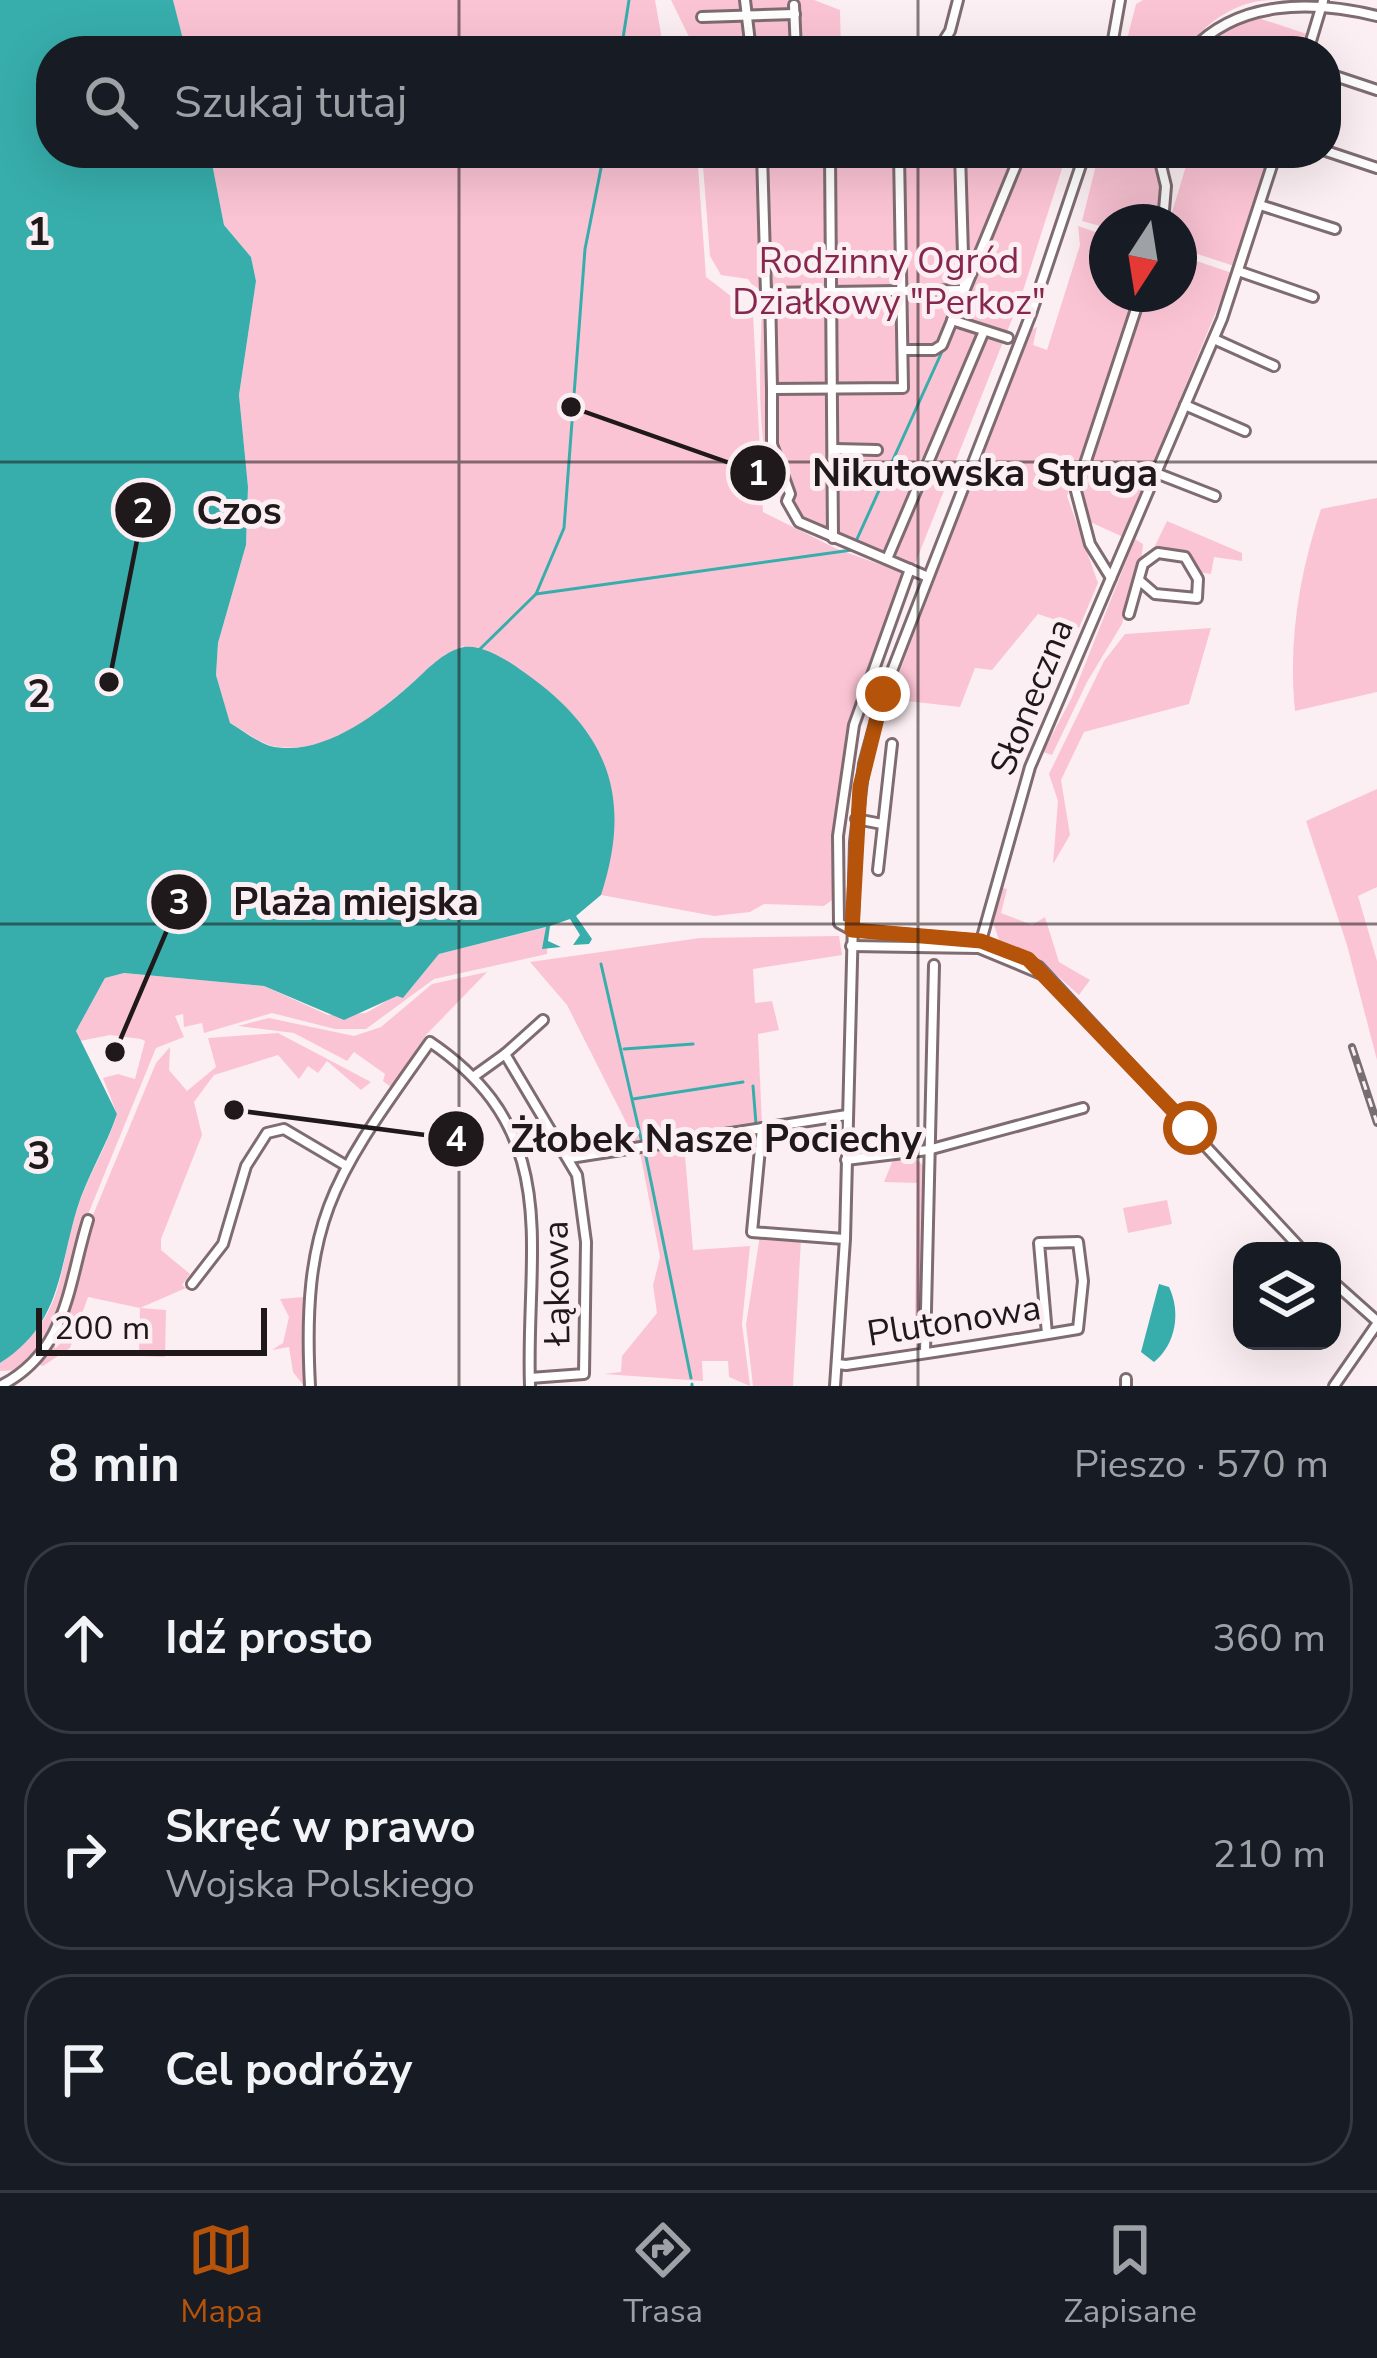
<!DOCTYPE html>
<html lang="pl">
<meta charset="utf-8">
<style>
body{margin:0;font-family:"Nunito Sans",sans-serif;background:#20242c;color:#f1f3f6}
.controls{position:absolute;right:36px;bottom:36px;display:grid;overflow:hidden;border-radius:24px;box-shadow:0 12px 48px #0002}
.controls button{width:108px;height:108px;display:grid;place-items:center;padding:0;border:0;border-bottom:3px solid #363941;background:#171b24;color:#f1f3f6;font:60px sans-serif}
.compass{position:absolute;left:1089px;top:204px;width:108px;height:108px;border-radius:50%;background:#171b24;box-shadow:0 12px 48px #0002;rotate:192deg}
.scale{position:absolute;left:36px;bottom:30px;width:231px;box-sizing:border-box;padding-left:12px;border:6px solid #20191b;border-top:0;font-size:33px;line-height:42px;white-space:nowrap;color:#20191b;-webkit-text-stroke:9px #fceff3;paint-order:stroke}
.stop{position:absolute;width:36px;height:36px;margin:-27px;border:9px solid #b45309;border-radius:50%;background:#fff}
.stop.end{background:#b45309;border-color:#fff;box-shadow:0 3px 12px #0008}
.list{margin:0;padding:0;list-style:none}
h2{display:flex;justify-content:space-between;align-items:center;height:156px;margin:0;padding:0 48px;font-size:51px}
h2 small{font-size:39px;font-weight:400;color:#9ea1a6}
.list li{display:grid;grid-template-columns:78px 1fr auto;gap:36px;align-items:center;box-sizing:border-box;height:192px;margin:0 24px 24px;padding:0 24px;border:3px solid #363941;border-radius:48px}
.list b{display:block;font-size:45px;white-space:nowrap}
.list p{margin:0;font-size:39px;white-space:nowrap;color:#9ea1a6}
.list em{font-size:39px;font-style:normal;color:#9ea1a6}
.icon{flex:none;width:66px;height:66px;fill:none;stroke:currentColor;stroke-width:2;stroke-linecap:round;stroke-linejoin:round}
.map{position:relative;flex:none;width:1377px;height:1386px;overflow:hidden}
.search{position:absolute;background:#171b24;box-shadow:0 12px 48px #0002;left:36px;right:36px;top:36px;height:132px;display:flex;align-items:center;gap:30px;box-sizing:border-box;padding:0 42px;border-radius:48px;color:#9ea1a6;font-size:45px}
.sheet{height:804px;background:#171b24}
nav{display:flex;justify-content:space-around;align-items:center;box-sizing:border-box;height:168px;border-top:3px solid #363941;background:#171b24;font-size:33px;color:#9ea1a6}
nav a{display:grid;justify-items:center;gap:6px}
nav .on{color:#b45309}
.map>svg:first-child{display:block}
</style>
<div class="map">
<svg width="1377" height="1386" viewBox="0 0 1377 1386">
<rect width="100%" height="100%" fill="#fceff3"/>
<g fill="#fbc4d4">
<path d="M 173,0 L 655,0 L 664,51 L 186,51 Z"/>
<path d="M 671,0 L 814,0 L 840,10 L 841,51 L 696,51 Z"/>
<path d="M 1143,0 L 1270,0 C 1236,1 1203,24 1185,51 L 1124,51 L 1136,4 Z"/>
<path d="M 1243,13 L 1307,34 L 1302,51 L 1198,51 L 1217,29 Z"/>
<path d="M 210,153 L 697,153 L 706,277 L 753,313 L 763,512 L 837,549 L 904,573 L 850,726 L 834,832 L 832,900 L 824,906 L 764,904 L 750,912 L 714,916 L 601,895 L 614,806 L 463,646 C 403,679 352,760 272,746 C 259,743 243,730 230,723 L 216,675 L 218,643 L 246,545 L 248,487 L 239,395 L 256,281 L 251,257 L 224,225 Z"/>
<path d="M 702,153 L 1067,153 L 1022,294 L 913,569 C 876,551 829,537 795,514 C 748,482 762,349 762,298 L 748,279 L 721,275 L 710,256 Z"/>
<path d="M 1099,153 L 1153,153 L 1163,207 L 1159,222 L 1107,222 L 1107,228 L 1082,221 Z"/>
<path d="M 1190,153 L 1270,153 L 1234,266 L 1179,248 L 1179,222 L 1169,222 Z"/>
<path d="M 1078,226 L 1107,236 L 1107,294 L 1135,294 L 1067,496 L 1098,583 L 1079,628 L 1038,614 L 992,670 L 975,668 L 960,707 L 889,699 L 1031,330 L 1037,327 L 1033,345 L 1047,350 L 1080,245 Z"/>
<path d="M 1179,255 L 1232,273 L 1123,537 L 1088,521 L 1080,488 L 1146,294 L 1179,294 Z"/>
<path d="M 1377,498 L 1377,692 L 1295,711 C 1288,641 1299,575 1321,509 Z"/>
<path d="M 1167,521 L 1242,553 L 1242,561 L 1214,557 L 1211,574 L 1197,572 L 1188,554 L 1154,548 Z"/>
<path d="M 1135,539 L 1143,544 L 1142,554 L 1122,624 L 1087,682 L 1052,755 L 1043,752 L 1072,697 Z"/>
<path d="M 1211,628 L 1189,704 L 1084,732 L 1061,780 L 1070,835 L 1053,864 L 1058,801 L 1049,774 L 1104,661 L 1125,634 Z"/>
<path d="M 1377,789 L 1377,887 L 1358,896 L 1377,961 L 1377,1060 L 1347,945 L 1306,821 Z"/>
<path d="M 1002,888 L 1007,889 L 1001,913 L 1032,925 L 1045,917 L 1059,962 L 1090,980 L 1079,995 L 1043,963 L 999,940 L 993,922 Z"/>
<path d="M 547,927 L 547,954 L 434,979 L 366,1029 L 335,1029 L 272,1013 L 204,1033 L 202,1023 L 184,1027 L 183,1014 L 175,1016 L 184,1037 L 156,1048 L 80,1234 L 68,1297 L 41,1349 L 21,1370 L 0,1371 L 0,1363 C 66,1318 56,1277 77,1210 C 87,1176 107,1148 117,1114 L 103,1078 L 118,1074 L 135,1079 L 145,1041 L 141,1039 L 110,1035 L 80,1041 L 76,1031 L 105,978 L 124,973 L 264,986 L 328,1015 L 366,1013 L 397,995 L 403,998 L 439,954 Z"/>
<path d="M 839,936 L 842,955 L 753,969 L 755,1003 L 772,1001 L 779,1030 L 758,1034 L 762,1125 L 638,1146 L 567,1005 L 530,962 L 700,938 Z"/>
<path d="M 487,972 L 426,1035 L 391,1087 L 383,1081 L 385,1074 L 354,1052 L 347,1061 L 294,1033 L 238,1026 L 269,1018 L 354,1036 L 381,1027 L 432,984 Z"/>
<path d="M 278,1033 L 371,1082 L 361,1090 L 327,1061 L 318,1073 L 308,1066 L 299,1079 L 278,1055 L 214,1075 L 194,1102 L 202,1135 L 161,1239 L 161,1250 L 190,1274 L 182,1285 L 186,1288 L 140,1308 L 166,1310 L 165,1357 L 139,1356 L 140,1308 L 88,1297 L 70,1348 L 43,1366 L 37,1364 L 69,1311 L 86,1232 L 156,1063 L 170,1047 L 169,1070 L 187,1091 L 216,1067 L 208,1038 Z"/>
<path d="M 684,1144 L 693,1250 L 750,1246 L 742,1324 L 750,1386 L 729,1377 L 728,1361 L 702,1361 L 703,1381 L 604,1374 L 621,1372 L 622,1356 L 657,1313 L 653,1285 L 660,1257 L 640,1152 Z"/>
<path d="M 914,1158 L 924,1166 L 922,1317 L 915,1316 L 917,1183 L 884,1182 L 893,1160 Z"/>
<path d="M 1167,1200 L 1172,1224 L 1128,1233 L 1123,1208 Z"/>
<path d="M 760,1235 L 801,1239 L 793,1386 L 753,1386 L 746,1325 Z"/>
<path d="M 303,1297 L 304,1386 L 293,1372 L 289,1347 L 272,1350 L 283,1343 L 289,1317 L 280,1299 Z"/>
</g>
<g fill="#37aeac">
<path d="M 0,0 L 173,0 L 186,51 L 51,51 L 51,153 L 210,153 L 224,225 L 251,257 L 256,281 L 239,395 L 248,487 L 246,545 L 218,643 L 216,675 L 230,723 C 242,730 257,742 270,746 C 320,758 375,716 409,686 C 424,673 440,654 460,648 C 477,642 504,658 518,668 C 604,726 635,792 601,895 L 576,916 L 592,939 L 589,944 L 573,945 L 580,935 L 570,919 L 550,926 L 548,941 L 561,947 L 542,949 L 546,927 L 439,954 L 403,998 L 397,996 L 344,1020 L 264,986 L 124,973 L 105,978 L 76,1031 L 117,1114 C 106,1147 87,1176 77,1209 C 58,1272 61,1324 0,1363 Z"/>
<path d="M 1159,1284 L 1169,1287 C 1181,1312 1176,1344 1154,1362 L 1141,1352 Z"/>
</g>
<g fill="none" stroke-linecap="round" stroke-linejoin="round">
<g stroke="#37aeac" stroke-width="3">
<path d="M 621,51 L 629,0"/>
<path d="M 536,594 L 852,550 L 945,345"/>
<path d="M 480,649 L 536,594 L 564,528 L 585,249 L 604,153"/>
<path d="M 601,964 L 642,1143"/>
<path d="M 624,1049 L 693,1044"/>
<path d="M 633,1099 L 743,1082"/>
<path d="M 643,1141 L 756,1124 L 753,1086"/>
<path d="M 645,1152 L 691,1378"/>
<path d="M 692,1384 L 692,1386"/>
</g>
<defs>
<g id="minor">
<path d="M 745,0 L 751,51"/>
<path d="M 794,5 L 796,51"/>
<path d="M 702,17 L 795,14"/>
<path d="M 937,51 L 950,31 L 958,0"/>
<path d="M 1111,51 L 1120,0"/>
<path d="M 1191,51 C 1238,0 1311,0 1377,16"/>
<path d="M 1308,51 L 1323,1"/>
<path d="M 1326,73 L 1377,90"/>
<path d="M 1326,151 L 1377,168"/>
<path d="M 762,153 L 766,293 L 964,290"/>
<path d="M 830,153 L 833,538"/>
<path d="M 899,153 L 903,388 L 772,389 L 772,444 L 790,494 L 787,501 L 799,522 L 928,577"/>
<path d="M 960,153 L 964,289"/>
<path d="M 1158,153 L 1166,186 L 1163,222"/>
<path d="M 1260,205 L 1335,229"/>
<path d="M 1238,271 L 1313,297"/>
<path d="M 770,292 L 772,389"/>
<path d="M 952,320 L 1008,338"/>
<path d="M 1214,339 L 1274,366"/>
<path d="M 903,350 L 934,350 L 942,345 L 1021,153"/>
<path d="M 1185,405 L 1245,431"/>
<path d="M 835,449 L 877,450"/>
<path d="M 1156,473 L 1215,496"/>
<path d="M 887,559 L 984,331"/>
<path d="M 910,569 L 854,725 L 838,836 L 839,923 L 852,930 L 981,941 L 1039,967 L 1303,1251"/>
<path d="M 1111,578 L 1090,544 L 1076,491 L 1141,294"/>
<path d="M 1129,614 L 1143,564 L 1158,553 L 1185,557 L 1198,579 L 1197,598 L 1155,594 L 1140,581"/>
<path d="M 856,819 L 882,824"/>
<path d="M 878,870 L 892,744"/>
<path d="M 851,946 L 979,948 L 1039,973"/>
<path d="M 979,948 L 1030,767 L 1222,319 L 1276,153"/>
<path d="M 505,1054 L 543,1020"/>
<path d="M 473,1077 L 505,1054 L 577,1175 L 586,1242 L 584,1374 L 530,1378"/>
<path d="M 762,1128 L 752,1232 L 844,1239"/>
<path d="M 570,1158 L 847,1115"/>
<path d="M 846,1160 L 928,1150 L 1083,1108"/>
<path d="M 1332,1281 L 1377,1321"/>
<path d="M 192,1284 L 223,1244 L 246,1166 L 267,1133 L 284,1129 L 345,1165"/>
<path d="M 925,1353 L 934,965"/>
<path d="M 837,1364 L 846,1365 C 923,1354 1001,1342 1078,1329 L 1083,1281 L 1078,1242 L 1039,1243 L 1047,1334"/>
<path d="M 0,1386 C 68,1352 68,1284 88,1220"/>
<path d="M 310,1386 C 301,1216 336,1175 430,1042 C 566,1134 525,1249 530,1386"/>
<path d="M 835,1386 L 845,1239 L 855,842 L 864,764 L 883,694 L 1031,314 L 1085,153"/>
<path d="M 1126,1386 L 1126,1379"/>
<path d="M 1334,1386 L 1377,1324"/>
</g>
</defs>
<use href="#minor" stroke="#7e6c71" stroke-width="14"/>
<use href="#minor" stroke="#fff" stroke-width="8"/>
<defs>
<path id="rail" d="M 1352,1047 L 1377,1123"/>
</defs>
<use href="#rail" stroke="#776e71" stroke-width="8"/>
<use href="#rail" stroke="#fceff3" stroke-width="3" stroke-dasharray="9" stroke-linecap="butt"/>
</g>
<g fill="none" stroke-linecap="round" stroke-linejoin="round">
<path stroke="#b45309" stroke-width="15" d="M 883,694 L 860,787 L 852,930 L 981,941 L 1028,959 L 1190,1128"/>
</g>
<path fill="none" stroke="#20191b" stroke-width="3" stroke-opacity="0.55" d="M 459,0 L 459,51M 918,0 L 918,51M 459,153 L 459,1386M 918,153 L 918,1386M 0,462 L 1377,462M 0,924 L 1377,924"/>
<g text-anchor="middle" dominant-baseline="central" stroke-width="10" stroke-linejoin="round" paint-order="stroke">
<g font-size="36" fill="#86274e" stroke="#fceff3">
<text x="889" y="261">Rodzinny Ogród<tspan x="889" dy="41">Działkowy "Perkoz"</tspan></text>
</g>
<g font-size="36" fill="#20191b" stroke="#fceff3">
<text transform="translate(1032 697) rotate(-68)">Słoneczna</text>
<text transform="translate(557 1283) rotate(-91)">Łąkowa</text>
<text transform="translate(954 1321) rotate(-9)">Plutonowa</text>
</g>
</g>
<g font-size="39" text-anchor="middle" font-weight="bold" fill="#20191b" stroke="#fceff3" stroke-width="10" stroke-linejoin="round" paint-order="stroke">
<text x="39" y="245">1</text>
<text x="39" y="707">2</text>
<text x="39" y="1169">3</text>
</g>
<path fill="none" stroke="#20191b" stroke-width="4.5" d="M571 407L758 473M109 682L143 510M115 1052L179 902M234 1110L456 1139"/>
<g fill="#20191b" stroke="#fceff3" stroke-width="4.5">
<circle cx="571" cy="407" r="12"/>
<circle cx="109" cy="682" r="12"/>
<circle cx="115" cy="1052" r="12"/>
<circle cx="234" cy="1110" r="12"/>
<circle cx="758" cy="473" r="30"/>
<circle cx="143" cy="510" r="30"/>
<circle cx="179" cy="902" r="30"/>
<circle cx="456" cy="1139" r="30"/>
</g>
<g font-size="36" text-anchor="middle" font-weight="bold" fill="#fff">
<text x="758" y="485">1</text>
<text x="143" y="523">2</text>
<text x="179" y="914">3</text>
<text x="456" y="1151">4</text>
</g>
<g font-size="39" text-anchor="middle" font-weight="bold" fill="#20191b" stroke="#fceff3" stroke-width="10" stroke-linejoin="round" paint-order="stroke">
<text x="985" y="486">Nikutowska Struga</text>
<text x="239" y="524">Czos</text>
<text x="356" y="915">Plaża miejska</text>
<text x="716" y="1152">Żłobek Nasze Pociechy</text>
</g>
</svg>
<div class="controls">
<button><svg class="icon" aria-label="layers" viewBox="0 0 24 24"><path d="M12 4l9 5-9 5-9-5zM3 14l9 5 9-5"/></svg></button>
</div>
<svg class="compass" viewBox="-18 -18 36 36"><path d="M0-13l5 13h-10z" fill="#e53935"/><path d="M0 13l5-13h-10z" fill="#9ea1a6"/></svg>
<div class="scale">200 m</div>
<div class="stop" style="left:1190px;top:1128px"></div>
<div class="stop end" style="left:883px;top:694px"></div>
<div class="search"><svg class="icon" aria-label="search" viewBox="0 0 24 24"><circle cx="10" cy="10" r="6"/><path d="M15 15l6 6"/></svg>Szukaj tutaj</div>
</div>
<section class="sheet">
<h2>8 min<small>Pieszo · 570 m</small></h2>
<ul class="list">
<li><svg class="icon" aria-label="ahead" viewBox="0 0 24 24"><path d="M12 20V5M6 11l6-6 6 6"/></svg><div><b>Idź prosto</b></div><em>360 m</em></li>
<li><svg class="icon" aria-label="right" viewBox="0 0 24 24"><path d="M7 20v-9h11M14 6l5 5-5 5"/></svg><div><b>Skręć w prawo</b><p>Wojska Polskiego</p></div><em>210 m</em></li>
<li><svg class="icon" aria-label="arrive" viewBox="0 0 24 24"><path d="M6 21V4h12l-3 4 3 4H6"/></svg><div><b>Cel podróży</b></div></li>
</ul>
</section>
<nav>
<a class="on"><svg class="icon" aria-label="map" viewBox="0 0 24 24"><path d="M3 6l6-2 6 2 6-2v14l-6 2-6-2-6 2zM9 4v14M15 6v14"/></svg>Mapa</a>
<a><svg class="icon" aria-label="directions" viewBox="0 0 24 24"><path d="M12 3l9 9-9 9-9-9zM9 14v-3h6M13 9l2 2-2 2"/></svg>Trasa</a>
<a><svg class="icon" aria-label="saved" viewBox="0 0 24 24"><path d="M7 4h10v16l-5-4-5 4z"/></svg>Zapisane</a>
</nav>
